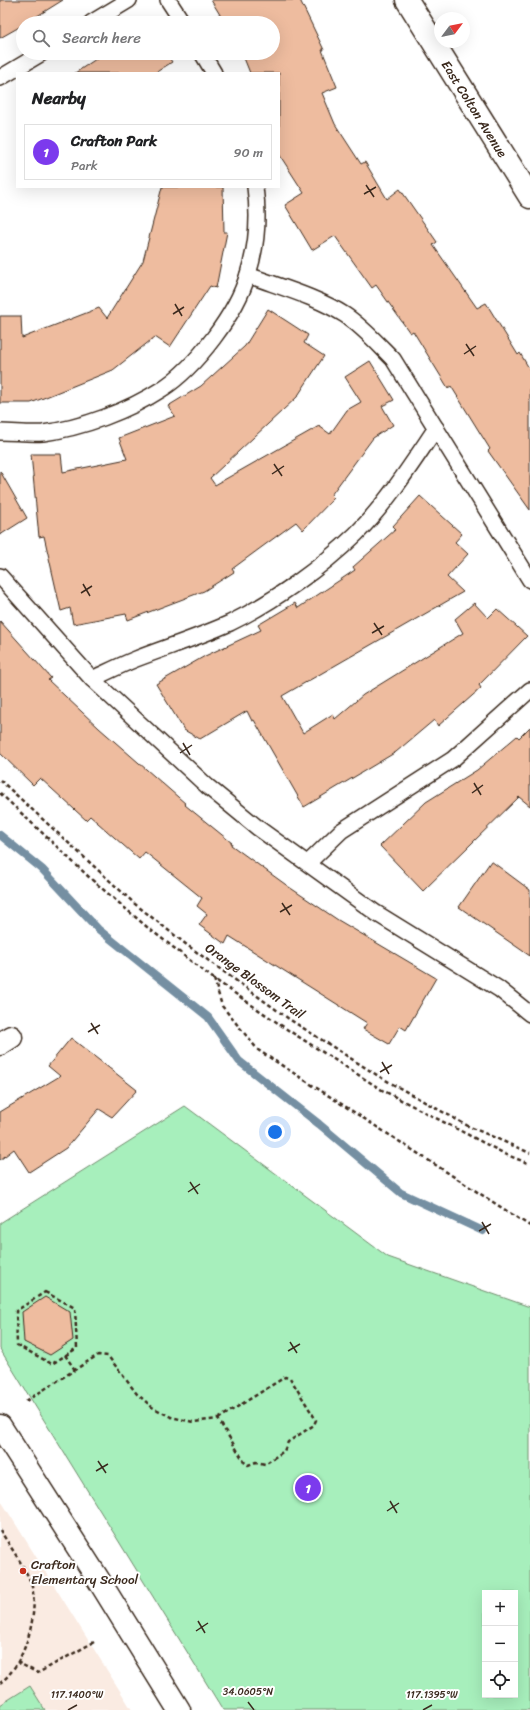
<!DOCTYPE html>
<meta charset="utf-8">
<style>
body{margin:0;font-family:Sriracha,sans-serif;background:#f6f6f6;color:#202124}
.controls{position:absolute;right:12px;bottom:12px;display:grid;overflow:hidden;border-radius:0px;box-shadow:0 4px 16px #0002}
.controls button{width:36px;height:36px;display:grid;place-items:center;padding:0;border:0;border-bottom:1px solid #e0e0e0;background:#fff;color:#202124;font:20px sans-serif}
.compass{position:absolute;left:434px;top:12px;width:36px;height:36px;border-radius:50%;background:#fff;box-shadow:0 4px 16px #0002;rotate:58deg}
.you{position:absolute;left:275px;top:1132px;width:14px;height:14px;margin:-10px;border:3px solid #fff;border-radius:50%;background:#1a73e8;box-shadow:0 0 0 6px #1a73e833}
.badge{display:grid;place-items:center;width:26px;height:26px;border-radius:50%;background:#7c3aed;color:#fff;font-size:13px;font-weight:700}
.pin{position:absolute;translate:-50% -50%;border:2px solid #fff;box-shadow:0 1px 4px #0006}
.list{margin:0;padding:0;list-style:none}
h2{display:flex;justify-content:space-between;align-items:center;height:52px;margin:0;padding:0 16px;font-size:17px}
h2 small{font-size:13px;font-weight:400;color:#757577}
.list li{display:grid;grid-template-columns:26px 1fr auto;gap:12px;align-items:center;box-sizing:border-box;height:56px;margin:0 8px 8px;padding:0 8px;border:1px solid #e0e0e0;border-radius:0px}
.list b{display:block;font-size:15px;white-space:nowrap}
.list p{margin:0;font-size:13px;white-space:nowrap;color:#757577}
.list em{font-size:13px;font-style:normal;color:#757577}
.icon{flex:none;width:22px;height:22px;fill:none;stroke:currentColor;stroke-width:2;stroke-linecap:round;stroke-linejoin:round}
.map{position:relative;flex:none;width:530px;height:1710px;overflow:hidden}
.search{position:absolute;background:#fff;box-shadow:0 4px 16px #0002;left:16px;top:16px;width:264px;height:44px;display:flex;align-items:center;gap:10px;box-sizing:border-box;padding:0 14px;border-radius:22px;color:#757577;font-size:15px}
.panel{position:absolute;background:#fff;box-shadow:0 4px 16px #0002;left:16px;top:72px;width:264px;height:116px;border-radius:0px}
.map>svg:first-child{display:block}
</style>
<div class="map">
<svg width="530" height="1710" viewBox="0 0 530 1710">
<rect width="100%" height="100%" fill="#fff"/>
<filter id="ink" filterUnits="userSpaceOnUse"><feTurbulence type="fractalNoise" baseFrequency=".025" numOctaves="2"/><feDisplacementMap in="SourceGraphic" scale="8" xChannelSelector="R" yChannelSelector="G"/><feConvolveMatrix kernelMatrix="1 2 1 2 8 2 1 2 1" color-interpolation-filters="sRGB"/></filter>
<g filter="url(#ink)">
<path fill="#faebe2" d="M 0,1499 L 90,1643 L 132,1710 L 0,1710 Z"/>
<g fill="#a7efbc" stroke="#718c6d" fill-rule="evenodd">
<path d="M 185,1106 L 388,1257 L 530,1307 L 530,1710 L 223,1710 L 0,1349 L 0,1223 ZM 485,1593 L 515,1593 L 515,1695 L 485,1695 Z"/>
<path d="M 30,1686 L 45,1710 L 0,1710 L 0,1705 Z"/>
</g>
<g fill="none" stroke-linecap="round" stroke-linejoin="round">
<path stroke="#748fa2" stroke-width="8" d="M 0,835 L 42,869 L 98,929 L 208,1017 L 239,1061 L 319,1124 L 401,1193 L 483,1231"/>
</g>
<g fill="#eebc9f" stroke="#3b2a1e">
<path d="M 0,0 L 63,0 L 26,23 L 23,23 L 23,25 L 0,38 Z"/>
<path d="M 211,0 L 300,0 L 324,50 L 322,50 L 337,87 L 322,93 L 335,124 L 361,164 L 365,162 L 387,199 L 400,189 L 437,242 L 433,245 L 477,308 L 486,303 L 518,355 L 520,353 L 530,370 L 530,510 L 488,451 L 490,449 L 451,386 L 448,388 L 413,331 L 410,333 L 376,285 L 372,288 L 335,236 L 312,250 L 285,205 L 304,193 L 279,154 L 279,73 L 250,73 L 242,53 L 273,53 L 273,23 L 225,23 Z"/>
<path d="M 105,53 L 166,53 L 172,62 L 155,73 L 75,73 Z"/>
<path d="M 162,187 L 223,187 L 224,232 L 227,232 L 216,288 L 210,286 L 170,347 L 155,337 L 113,370 L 31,403 L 0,403 L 0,316 L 21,316 L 22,338 L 99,308 L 107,318 L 143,261 Z"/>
<path d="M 268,309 L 308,335 L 304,343 L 324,356 L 297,397 L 210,478 L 215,485 L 319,426 L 330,434 L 347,410 L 361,402 L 345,377 L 370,361 L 394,400 L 382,406 L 393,425 L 373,438 L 331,495 L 334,498 L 303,530 L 296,522 L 232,569 L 234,572 L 204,591 L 128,620 L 126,614 L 73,624 L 70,608 L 61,611 L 44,536 L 39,537 L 31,454 L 61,454 L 63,472 L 127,459 L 119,438 L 175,416 L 168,406 L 201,386 L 245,346 Z"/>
<path d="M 0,471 L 27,518 L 0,535 Z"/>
<path d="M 420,496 L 462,534 L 455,542 L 468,554 L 447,577 L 463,592 L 282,696 L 303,733 L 333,714 L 335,719 L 363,695 L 463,633 L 455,619 L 474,603 L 488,618 L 497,609 L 527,636 L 479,685 L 481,688 L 438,726 L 434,720 L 396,752 L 304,807 L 254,720 L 252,721 L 247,711 L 200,739 L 184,730 L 156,684 L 205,656 L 261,630 L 258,625 L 295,603 L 298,608 L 355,570 L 353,567 L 396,529 L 393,526 Z"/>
<path d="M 0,621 L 51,678 L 48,680 L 99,728 L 186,804 L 185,805 L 232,843 L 231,845 L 289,887 L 338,920 L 436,978 L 406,1030 L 400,1026 L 389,1044 L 363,1029 L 367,1023 L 229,936 L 225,944 L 199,925 L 207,914 L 197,906 L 202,898 L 145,852 L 139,859 L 90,816 L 86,820 L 40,778 L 33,785 L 0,753 Z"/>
<path d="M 530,727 L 530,806 L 519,797 L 423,891 L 380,846 L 426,802 L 477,770 L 517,736 L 519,738 Z"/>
<path d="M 491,861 L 530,890 L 530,956 L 459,907 Z"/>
<path d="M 71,1038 L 137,1090 L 112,1117 L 99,1109 L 66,1148 L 29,1172 L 14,1149 L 0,1160 L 0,1112 L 60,1076 L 48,1066 Z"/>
<path d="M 45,1297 L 70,1312 L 73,1340 L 50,1355 L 24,1342 L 22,1312 Z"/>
</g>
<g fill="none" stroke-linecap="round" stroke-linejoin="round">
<defs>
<g id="lane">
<path d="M 168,0 L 183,23"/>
<path d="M 91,23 L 129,0"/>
<path d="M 202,53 L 214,73"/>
<path d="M 0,78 L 42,53"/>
<path d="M 248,275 C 280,287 317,297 345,315 C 363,327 378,344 393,359 L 530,580"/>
<path d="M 0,432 C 14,432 29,434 43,433 C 82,428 128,411 162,389 C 196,367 237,313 248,274 C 257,246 259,216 255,187"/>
<path d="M 0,576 L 92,679 L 207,786 L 258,828 L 376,913 L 499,989 L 530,1014"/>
<path d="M 92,679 C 107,672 121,665 136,659 C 167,647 199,637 230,623 C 273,602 321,568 356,534 C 387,503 411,465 436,428"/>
<path d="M 308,863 L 341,831 L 453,759 L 530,690"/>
</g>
<g id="street">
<path d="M 0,1044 L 11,1037"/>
<path d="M 0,1426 L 98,1579 L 179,1710"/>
</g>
<g id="secondary">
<path id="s1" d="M 407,0 L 530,197"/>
</g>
</defs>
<use href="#lane" stroke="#3b2a1e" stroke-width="18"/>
<use href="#street" stroke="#3b2a1e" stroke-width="25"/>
<use href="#secondary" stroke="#3b2a1e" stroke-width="25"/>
<g stroke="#3b2a1e" stroke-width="2.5" stroke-dasharray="4 3" stroke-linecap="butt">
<path d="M 0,780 L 135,904 L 187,945 L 289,1019 L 380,1077 L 468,1126 L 530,1153"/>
<path d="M 0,793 L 91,879 L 147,927 L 214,979 L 288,1030 L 382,1090 L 507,1155 L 530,1164"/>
<path d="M 214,979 L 222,1006 L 258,1050 L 530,1226"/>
<path d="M 45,1292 L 75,1308 L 77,1348 L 52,1364 L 17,1345 L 16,1311 Z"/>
<path d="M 65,1355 L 75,1370"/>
<path d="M 26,1401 L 98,1355 L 108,1356 L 137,1394 L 152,1407 L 171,1417 L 193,1422 L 218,1419 L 245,1463 L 248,1465 L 256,1462 L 265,1464 L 284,1451 L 288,1442 L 314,1425 L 316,1420 L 290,1378 L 285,1377 L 218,1419"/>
<path d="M 0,1530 C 9,1545 25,1567 31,1583 C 40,1612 25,1665 0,1683"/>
<path d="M 17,1662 L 38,1673 L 94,1642"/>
</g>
<use href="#lane" stroke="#fff" stroke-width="15"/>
<use href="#street" stroke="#fff" stroke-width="22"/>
<use href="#secondary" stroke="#fff" stroke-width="22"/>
</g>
</g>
<path fill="none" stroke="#3b2a1e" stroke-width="1.5" d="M 366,185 L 374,197M 364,194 L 376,187M 175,304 L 182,316M 173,314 L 184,307M 466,344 L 474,356M 464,354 L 476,346M 274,464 L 282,476M 272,474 L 284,466M 83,584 L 90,596M 81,593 L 92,586M 374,623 L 382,635M 372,633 L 384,626M 183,743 L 190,755M 180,753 L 192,745M 474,783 L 481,795M 472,793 L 483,785M 282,903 L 290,915M 280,912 L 292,905M 91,1023 L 98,1034M 88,1032 L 100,1025M 382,1062 L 389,1074M 380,1072 L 392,1065M 190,1182 L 198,1194M 188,1192 L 200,1184M 482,1222 L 489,1234M 479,1231 L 491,1224M 290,1342 L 297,1353M 288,1351 L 300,1344M 98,1461 L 106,1473M 96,1471 L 108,1464M 390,1501 L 397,1513M 387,1511 L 399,1503M 198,1621 L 205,1633M 196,1631 L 208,1623M 248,1702 L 254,1710M 68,1710 L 77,1705M 423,1710 L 432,1705"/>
<circle fill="#c8321e" stroke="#fff" stroke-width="1.5" cx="23" cy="1571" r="4"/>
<g text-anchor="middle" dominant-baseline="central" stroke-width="4" stroke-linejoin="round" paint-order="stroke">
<g font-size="13" fill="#3b2a1e" stroke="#fff">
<text stroke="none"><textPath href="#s1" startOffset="128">East Colton Avenue</textPath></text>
<text transform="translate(255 981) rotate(36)">Orange Blossom Trail</text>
</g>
<g font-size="13" fill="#3b2a1e" stroke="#fff" text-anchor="start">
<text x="31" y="1564">Crafton<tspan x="31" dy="15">Elementary School</tspan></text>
</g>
</g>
<g font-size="10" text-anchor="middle" fill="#3b2a1e" stroke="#fff" stroke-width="4" stroke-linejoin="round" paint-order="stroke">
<text x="248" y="1695">34.0605°N</text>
<text x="77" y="1698">117.1400°W</text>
<text x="432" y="1698">117.1395°W</text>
</g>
</svg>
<div class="controls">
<button>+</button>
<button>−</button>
<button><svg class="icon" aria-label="locate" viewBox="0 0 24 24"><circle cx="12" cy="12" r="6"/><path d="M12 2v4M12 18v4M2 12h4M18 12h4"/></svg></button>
</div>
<svg class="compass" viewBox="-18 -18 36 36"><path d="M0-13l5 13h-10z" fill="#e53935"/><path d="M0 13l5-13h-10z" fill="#757577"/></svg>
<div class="you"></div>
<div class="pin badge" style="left:308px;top:1488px">1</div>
<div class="search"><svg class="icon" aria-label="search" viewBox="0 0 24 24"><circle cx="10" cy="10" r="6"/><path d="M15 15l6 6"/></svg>Search here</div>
<section class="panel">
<h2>Nearby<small></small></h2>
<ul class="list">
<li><span class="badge">1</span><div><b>Crafton Park</b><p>Park</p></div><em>90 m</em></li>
</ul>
</section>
</div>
